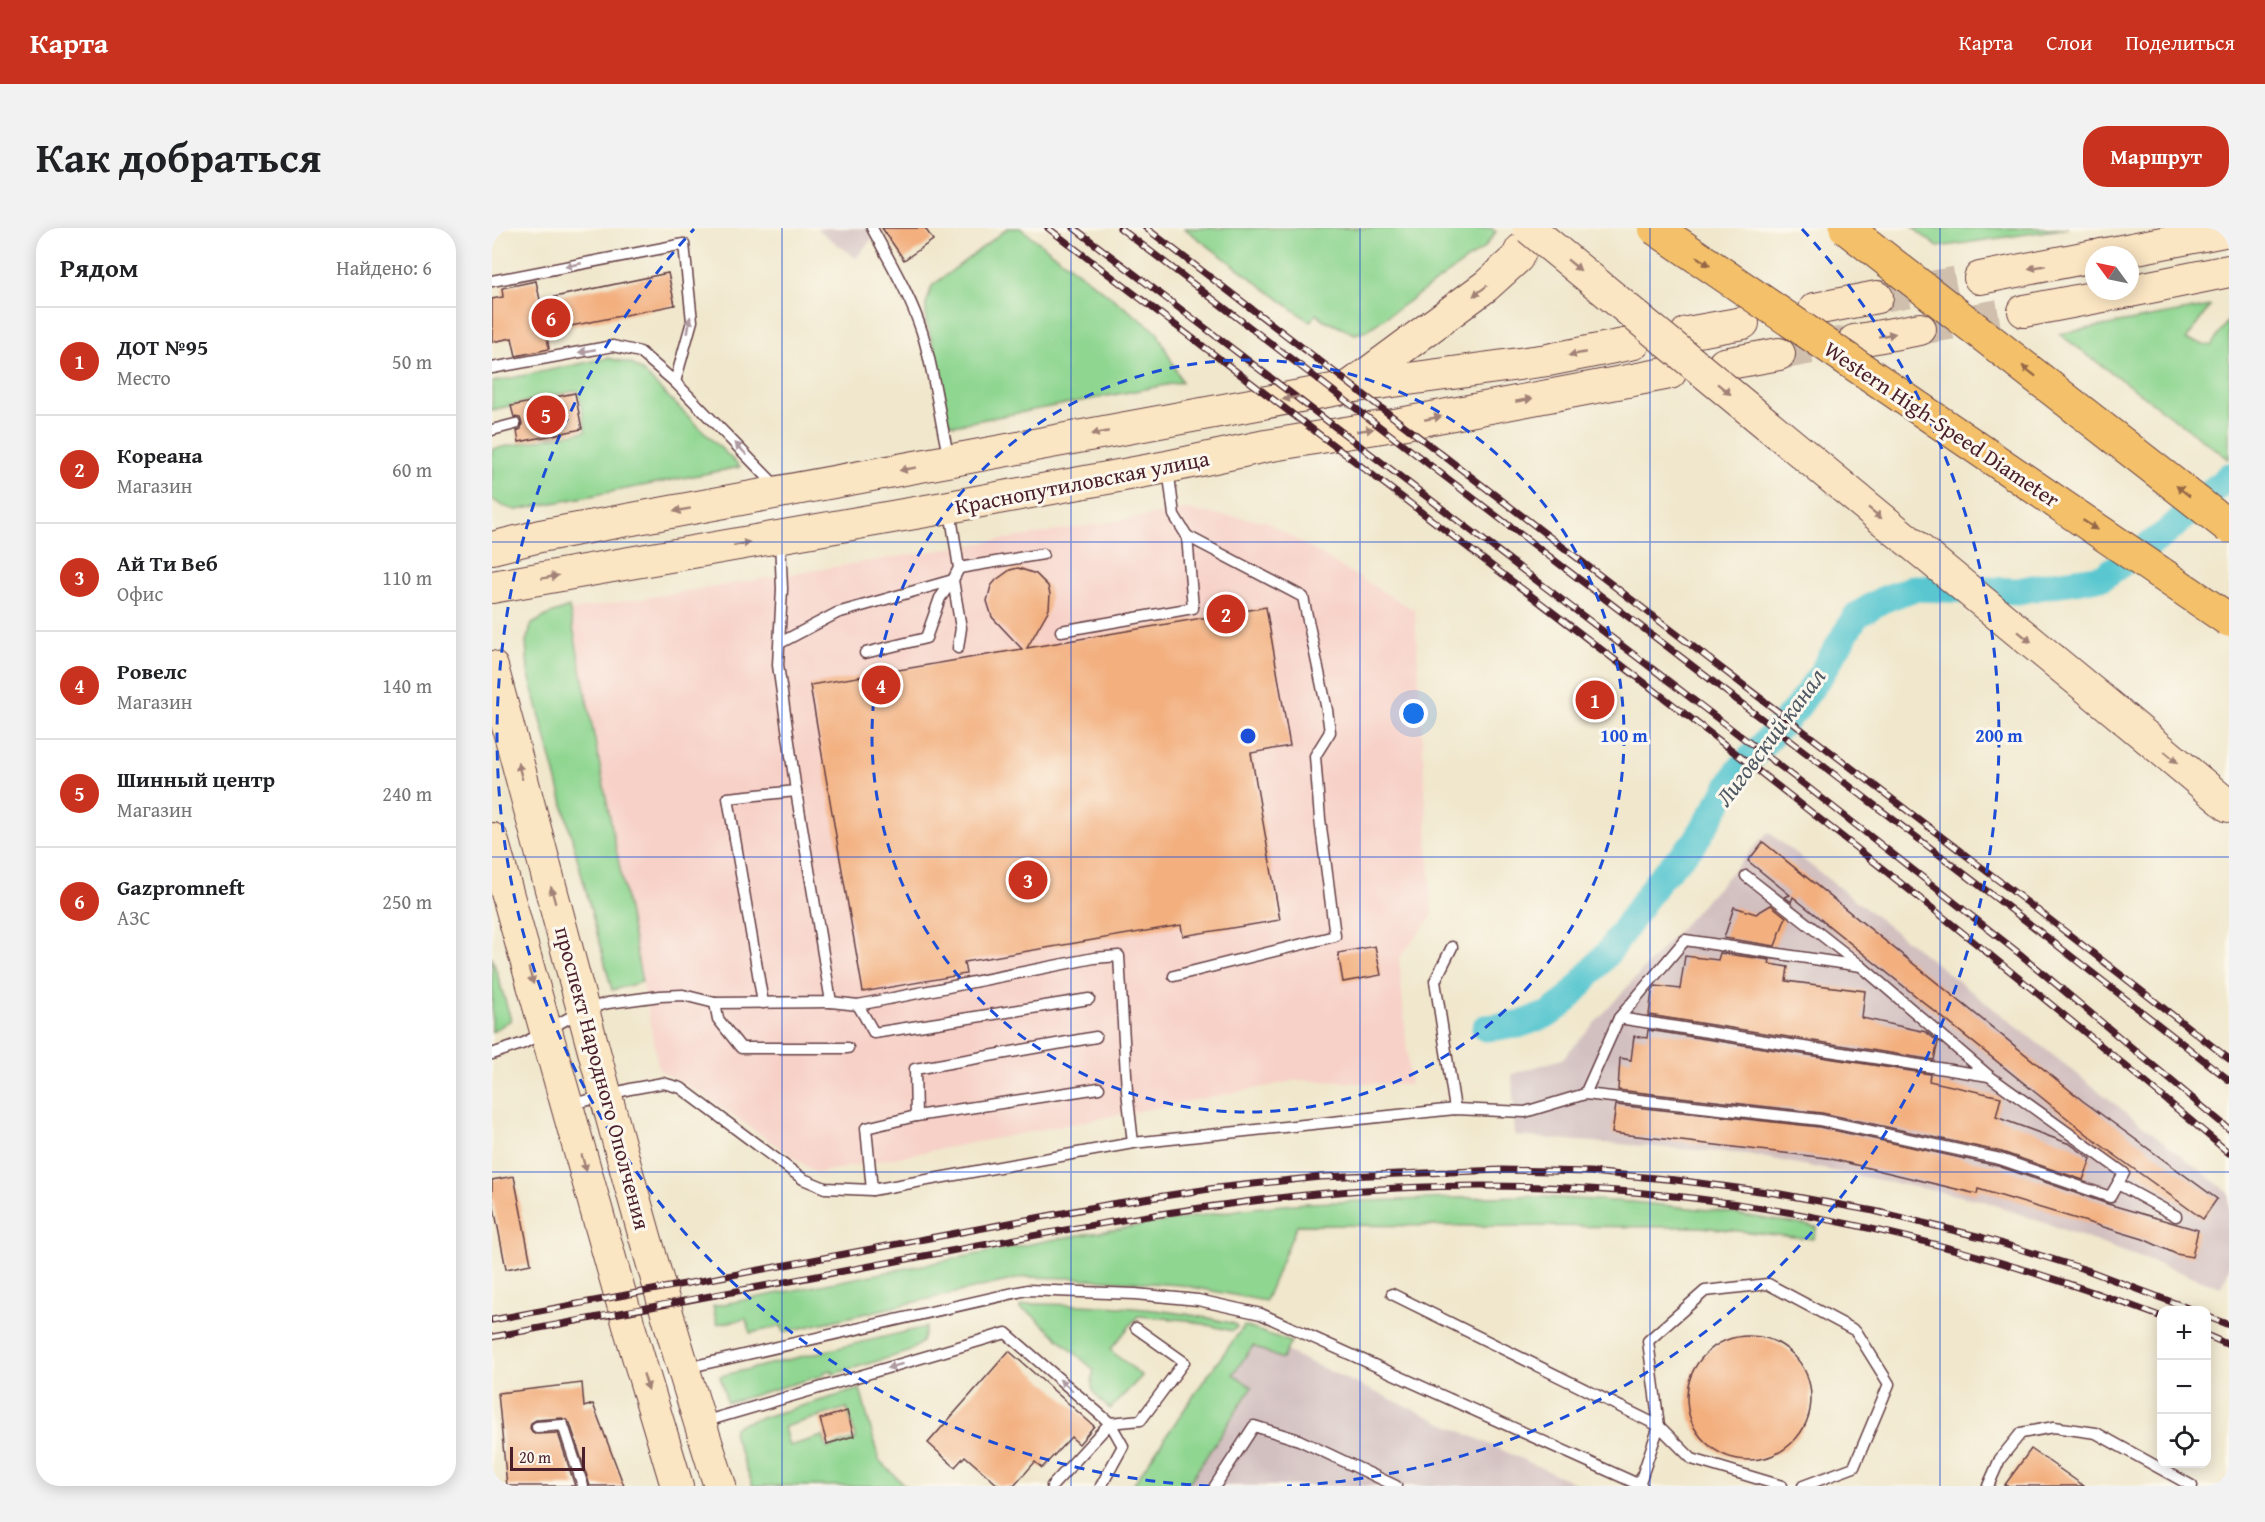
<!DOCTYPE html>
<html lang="ru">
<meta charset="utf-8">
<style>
body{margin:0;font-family:"Gentium Book Plus",serif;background:#f2f2f2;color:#202124}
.controls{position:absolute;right:18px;bottom:18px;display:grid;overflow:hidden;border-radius:12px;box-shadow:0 3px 15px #0003}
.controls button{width:54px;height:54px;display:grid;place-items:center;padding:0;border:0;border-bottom:2px solid #e0e0e0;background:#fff;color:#202124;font:30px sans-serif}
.compass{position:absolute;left:1593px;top:18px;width:54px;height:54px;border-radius:50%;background:#fff;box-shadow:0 3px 15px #0003;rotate:303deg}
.scale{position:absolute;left:18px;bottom:15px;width:75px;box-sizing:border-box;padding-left:6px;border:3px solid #4a1f2b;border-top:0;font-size:16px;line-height:21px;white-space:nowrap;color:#4a1f2b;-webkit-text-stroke:4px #fbf7ec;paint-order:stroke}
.you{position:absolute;left:922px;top:486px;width:21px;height:21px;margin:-15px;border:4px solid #fff;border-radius:50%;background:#1a73e8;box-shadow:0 0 0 9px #1a73e833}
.badge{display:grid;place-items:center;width:39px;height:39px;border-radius:50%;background:#c8321e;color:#fff;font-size:20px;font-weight:700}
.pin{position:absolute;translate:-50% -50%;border:3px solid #fff;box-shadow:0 2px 6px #0006}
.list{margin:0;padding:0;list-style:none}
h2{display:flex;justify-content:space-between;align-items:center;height:78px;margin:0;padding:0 24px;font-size:26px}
h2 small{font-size:20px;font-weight:400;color:#757577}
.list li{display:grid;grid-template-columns:39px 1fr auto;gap:18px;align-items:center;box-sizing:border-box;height:108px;padding:0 24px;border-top:2px solid #e0e0e0}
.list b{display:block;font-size:22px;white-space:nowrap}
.list p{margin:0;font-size:20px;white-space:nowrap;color:#757577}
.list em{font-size:20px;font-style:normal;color:#757577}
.icon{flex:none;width:33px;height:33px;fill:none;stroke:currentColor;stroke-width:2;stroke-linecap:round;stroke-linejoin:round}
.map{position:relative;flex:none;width:1737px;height:1258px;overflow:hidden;border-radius:24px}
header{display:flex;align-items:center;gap:36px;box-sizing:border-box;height:84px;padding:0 30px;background:#c8321e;color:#fff}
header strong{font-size:28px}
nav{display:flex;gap:33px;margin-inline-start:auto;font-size:21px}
.intro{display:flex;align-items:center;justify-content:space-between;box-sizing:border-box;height:144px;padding:0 36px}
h1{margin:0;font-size:42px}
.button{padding:15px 27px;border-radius:24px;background:#c8321e;color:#fff;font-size:21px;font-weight:700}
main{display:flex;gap:36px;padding:0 36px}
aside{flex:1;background:#fff;border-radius:24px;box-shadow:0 3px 15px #0003}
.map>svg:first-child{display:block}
</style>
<header>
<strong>Карта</strong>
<nav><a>Карта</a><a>Слои</a><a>Поделиться</a></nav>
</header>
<div class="intro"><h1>Как добраться</h1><a class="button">Маршрут</a></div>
<main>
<aside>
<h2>Рядом<small>Найдено: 6</small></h2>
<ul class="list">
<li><span class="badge">1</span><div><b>ДОТ №95</b><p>Место</p></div><em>50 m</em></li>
<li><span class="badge">2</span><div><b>Кореана</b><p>Магазин</p></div><em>60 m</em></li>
<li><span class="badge">3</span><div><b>Ай Ти Веб</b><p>Офис</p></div><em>110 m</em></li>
<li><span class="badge">4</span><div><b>Ровелс</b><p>Магазин</p></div><em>140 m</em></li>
<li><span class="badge">5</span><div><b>Шинный центр</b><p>Магазин</p></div><em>240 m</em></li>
<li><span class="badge">6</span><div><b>Gazpromneft</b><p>АЗС</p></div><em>250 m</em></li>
</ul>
</aside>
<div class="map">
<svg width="1737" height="1258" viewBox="0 0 1737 1258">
<rect width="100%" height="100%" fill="#fbf7ec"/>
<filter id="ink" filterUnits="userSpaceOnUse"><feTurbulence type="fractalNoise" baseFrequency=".0167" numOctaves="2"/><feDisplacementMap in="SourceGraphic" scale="12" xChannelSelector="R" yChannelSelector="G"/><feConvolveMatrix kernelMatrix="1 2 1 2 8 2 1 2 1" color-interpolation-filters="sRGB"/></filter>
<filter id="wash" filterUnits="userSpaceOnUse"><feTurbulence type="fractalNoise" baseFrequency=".008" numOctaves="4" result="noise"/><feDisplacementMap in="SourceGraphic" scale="24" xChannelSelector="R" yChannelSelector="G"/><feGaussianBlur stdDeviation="1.35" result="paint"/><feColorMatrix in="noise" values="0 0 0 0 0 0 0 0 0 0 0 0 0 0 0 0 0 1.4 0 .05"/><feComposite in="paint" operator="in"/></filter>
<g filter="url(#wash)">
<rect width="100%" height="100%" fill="#f0e7cc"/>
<path fill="#f7d1c8" d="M 692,282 L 773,293 L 923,383 L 940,688 L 907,730 L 918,857 L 807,852 L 324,945 L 209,865 L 167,842 L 79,382 Z"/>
<g fill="#d2bfc0">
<path d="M 324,0 L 389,0 L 364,30 Z"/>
<path d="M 1276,604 L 1737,965 L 1737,1041 L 1729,1059 L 1489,972 L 1255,926 L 1023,908 L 1020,846 L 1070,831 Z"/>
<path d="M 754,1105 L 1089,1258 L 654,1258 Z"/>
</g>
<g fill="#8fd691" stroke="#6c7a5e" stroke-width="1.5" fill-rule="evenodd">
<path d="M 516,0 L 528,0 L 665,104 L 690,154 L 462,197 L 456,194 L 447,136 L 434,93 L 434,76 L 440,58 Z"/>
<path d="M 692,0 L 999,0 L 1004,4 L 992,20 L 890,92 L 874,103 L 863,106 L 832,92 L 824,86 L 818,94 Z"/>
<path d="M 1421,0 L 1576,0 L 1446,19 Z"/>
<path d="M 1718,78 L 1694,112 L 1719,118 L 1737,91 L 1737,231 L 1567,106 Z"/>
<path d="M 116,130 L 140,136 L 151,144 L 248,239 L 25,282 C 15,281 8,277 0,271 L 0,221 L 94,203 L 86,162 L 0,182 L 0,154 Z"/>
<path d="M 77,379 L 150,754 L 120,762 L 36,443 L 34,413 L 40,396 L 56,387 Z"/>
<path d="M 0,729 L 19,792 L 0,804 Z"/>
<path d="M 1031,968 L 1140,974 L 1226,983 L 1325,999 L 1321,1011 L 1209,999 L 805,997 L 773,1073 L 689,1057 L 580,1050 L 533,1049 L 291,1104 L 290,1098 L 258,1105 L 254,1091 L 225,1096 L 221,1078 L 569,1010 L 752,981 L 813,975 Z"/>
<path d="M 539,1076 C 608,1077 676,1079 743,1096 L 745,1099 L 740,1103 L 694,1092 L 646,1088 L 618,1122 L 650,1148 L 618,1181 C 603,1168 596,1163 602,1142 L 538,1085 L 528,1081 L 528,1078 Z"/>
<path d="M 752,1098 L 799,1114 L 790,1131 L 761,1118 L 741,1146 L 760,1159 L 695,1258 L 640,1258 L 711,1154 Z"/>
<path d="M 434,1099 L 430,1114 L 416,1124 L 341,1146 L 340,1142 L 332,1144 L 332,1147 L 235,1175 L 228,1148 Z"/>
<path d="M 368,1161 L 387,1232 L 413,1258 L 261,1258 L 241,1206 L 242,1200 L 248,1196 ZM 355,1180 L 364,1211 L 335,1220 L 331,1208 L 297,1218 L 292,1199 Z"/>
</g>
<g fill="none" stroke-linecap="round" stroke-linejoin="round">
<path stroke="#5ac7d0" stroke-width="27" d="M 993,800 L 1026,797 L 1057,786 L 1075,772 L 1118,722 L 1167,651 L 1203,614 L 1247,542 L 1304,481 L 1329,446 L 1364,388 L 1390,372 L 1422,360 L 1526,363 L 1562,356 L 1611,349 L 1674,305 L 1737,248"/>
</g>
<g id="blocks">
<g fill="#f3af7e">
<path d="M 390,0 L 433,0 L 441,12 L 412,32 Z"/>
<path d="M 176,45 L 183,77 L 54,103 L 57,121 L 24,128 L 20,110 L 0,114 L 0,71 L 11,69 L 10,60 L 44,53 L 48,72 Z"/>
<path d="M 83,165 L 90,201 L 27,214 L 25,203 L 29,201 L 30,195 L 28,190 L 22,189 L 19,178 Z"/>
<path d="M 526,340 L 544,346 L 556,358 L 558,366 L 557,381 L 535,420 L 774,379 L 798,518 L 759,525 L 788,692 L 691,708 L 689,697 L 472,734 L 474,746 L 371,764 L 318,457 L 530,421 L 500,389 L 495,373 L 499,358 L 504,352 L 518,342 Z"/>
<path d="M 1116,462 L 1120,486 L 1102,488 L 1087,478 L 1098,465 Z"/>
<path d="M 1271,614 L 1591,873 L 1725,971 L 1711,991 L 1606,915 L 1301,669 L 1299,674 L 1293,669 L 1298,667 L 1256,633 Z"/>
<path d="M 1279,677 L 1294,689 L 1283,718 L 1232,710 L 1242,679 L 1264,686 Z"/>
<path d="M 883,718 L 889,747 L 851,754 L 846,725 Z"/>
<path d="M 1228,725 L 1278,732 L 1277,736 L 1296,739 L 1294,753 L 1373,763 L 1370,790 L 1434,804 L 1446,814 L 1442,832 L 1157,787 L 1160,763 L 1164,758 L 1188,761 L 1193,728 L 1226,732 Z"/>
<path d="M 1156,802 L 1438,846 L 1437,853 L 1509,869 L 1504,889 L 1578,916 L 1599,931 L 1591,952 L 1510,924 L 1330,885 L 1126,862 L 1128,830 L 1139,832 L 1142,808 L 1155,810 Z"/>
<path d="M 1124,877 L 1327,899 L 1506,938 L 1616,976 L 1706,1002 L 1700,1029 L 1684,1026 L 1651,1011 L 1486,961 L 1485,966 L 1335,930 L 1120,905 Z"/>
<path d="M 22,948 L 39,1036 L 14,1041 L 0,969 L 0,952 Z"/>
<circle cx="1257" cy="1170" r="62"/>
<path d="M 517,1123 L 602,1198 L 587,1216 L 579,1209 L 550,1240 L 543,1234 L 522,1258 L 507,1258 L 473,1228 L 463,1239 L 436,1215 Z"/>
<path d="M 90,1155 L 92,1179 L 101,1176 L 132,1258 L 98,1258 L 78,1195 L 70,1190 L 44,1192 L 39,1195 L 38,1200 L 41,1205 L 45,1206 L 66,1205 L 83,1258 L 15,1258 L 6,1165 Z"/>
<path d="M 355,1183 L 362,1208 L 335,1216 L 328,1191 Z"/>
<path d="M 1539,1221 L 1592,1258 L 1512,1258 Z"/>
</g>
</g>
</g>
<g filter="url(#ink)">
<use href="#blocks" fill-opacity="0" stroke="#633d43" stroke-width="1.5"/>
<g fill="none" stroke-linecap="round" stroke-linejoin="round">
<g stroke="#cfbfac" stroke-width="32" stroke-dasharray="32 16" stroke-linecap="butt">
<path d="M 1385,69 L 1488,50"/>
<path d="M 1428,101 L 1532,83"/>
<path d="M 1287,126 L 1354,114"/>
</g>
<defs>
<g id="service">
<path d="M 380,0 C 398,34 418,67 430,104 C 443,146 447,189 457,231"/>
<path d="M 0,53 L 192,16 L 200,93 L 183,154"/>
<path d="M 0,140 L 121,118 L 148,124 L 183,154 L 285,259"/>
<path d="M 0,202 L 23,196"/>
<path d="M 458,282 L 467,340 L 461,352 L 469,400 L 466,420"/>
<path d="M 467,340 L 551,326"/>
<path d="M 569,403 L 701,380 L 695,308 L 682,287 L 676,240"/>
<path d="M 288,415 L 345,385 L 461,352"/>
<path d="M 373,425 L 434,410 L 448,370 L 461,352"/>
<path d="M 960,719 L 943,753 L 963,881"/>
<path d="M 682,748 L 843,708 L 828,591 L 823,528 L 838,504 L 835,482 L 811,369 L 695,308"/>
<path d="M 339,774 L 366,777 L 602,730 L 627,728 L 635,863 L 641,915"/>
<path d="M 223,775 L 226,791 L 249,820 L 356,820"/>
<path d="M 271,775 L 236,570 L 304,563"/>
<path d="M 366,777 L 382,805 L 597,771"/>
<path d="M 1127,790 L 1193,712 L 1369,738"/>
<path d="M 0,826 L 32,815 L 91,782 L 116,775 L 168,768 L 191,767 L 223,775 L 339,774 L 304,563 L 286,437 L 290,361 L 288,311"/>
<path d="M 1093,866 L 1127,790 L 1497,848"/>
<path d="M 78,877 L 138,861 L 171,855 L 189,860 L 311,951 L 333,960 L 380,962 L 641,915 L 963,881 L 1033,884 L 1093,866 L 1328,892 L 1508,931 L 1618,969 L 1632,945 L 1497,848 L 1369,738 L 1254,648"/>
<path d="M 424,888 L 607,860"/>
<path d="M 1626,956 L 1684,988"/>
<path d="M 380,962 L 374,900 L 424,888 L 423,841 L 604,809"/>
<path d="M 900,1066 L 1167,1198 L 1200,1231 L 1290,1258"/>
<path d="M 194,1140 L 535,1062 L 643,1066 L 706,1072 L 769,1086 L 1150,1258"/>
<path d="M 211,1194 L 514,1105 L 618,1195 L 631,1218 L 609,1258"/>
<path d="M 45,1199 L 71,1197 L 91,1258"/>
<path d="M 1147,1257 L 1167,1198 L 1156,1113 L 1213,1063 L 1276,1056 L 1364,1103 L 1397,1156 L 1362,1239 L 1311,1258"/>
<path d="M 560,1258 L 618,1195 L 649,1192 L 692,1134 L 644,1100"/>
<path d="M 723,1258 L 762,1198 L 807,1212 L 904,1258"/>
<path d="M 1496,1258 L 1508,1231 L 1529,1205 L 1562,1199 L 1604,1205 L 1700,1258"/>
</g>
<g id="secondary">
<path d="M 1609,27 L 1737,2"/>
<path d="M 1488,50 L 1602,28"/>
<path d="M 1638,63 L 1737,43"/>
<path d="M 1323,81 L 1385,69"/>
<path d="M 1532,83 L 1637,63"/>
<path d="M 1195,105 L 1251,95"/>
<path d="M 1362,113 L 1428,101"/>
<path d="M 1232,136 L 1287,126"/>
<path d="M 860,157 L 994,58 L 1025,30 L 1029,22"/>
<path d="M 0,320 L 48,308 L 857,159 L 1056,132 L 1142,115"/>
<path d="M 0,359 L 457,279 L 675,239 L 774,218 L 908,196 L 1178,145"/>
<path d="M 0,439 C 74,713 141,988 228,1258"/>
<path d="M 1634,492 L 1737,578"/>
<path d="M 0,611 L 137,1098 L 185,1258"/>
</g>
</defs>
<use href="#service" stroke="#633d43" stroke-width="13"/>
<use href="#secondary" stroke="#633d43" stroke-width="34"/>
<use href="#service" stroke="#fff" stroke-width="10"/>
<use href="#secondary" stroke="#fbe6c3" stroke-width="32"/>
<defs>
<g id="rail">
<path d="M 556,0 C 953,304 1356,600 1737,925"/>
<path d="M 582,0 L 1313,557 L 1528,726 L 1737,901"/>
<path d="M 628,0 L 1547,703 L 1737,852"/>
<path d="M 654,0 L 1557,691 L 1737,831"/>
<path d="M 1714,1088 L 1737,1097"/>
<path d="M 0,1092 L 619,976 L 724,960 L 828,949 L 1010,942 L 1098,944 L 1184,952 L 1283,965 L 1382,983 L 1489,1009 L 1595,1042 L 1701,1082"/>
<path d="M 1714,1107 L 1737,1117"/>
<path d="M 0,1109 C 151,1080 302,1052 453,1024 C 576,1001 699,978 824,966 C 914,957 1007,956 1097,961 C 1296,972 1484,1019 1670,1089"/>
</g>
</defs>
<use href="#rail" stroke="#4a1f2b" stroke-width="7"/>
<use href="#rail" stroke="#fbf7ec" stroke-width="4.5" stroke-dasharray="14" stroke-linecap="butt"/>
<defs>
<path id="secondary-bridge" d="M 1037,0 L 1634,492"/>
<g id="motorway-bridge">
<path d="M 1163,0 L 1737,392"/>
<path d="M 1354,0 L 1737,299"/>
</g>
</defs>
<use href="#secondary-bridge" stroke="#633d43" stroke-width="34" stroke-linecap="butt"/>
<use href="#motorway-bridge" stroke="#633d43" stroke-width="35" stroke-linecap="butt"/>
<use href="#secondary-bridge" stroke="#fbe6c3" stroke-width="32"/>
<use href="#motorway-bridge" stroke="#f4c16a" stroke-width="33"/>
</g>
<defs><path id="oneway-solid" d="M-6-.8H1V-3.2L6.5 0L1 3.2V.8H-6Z" transform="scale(1.5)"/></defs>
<g fill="#966847">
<use href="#oneway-solid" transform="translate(1211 33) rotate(34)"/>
<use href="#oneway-solid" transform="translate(1537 143) rotate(-142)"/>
<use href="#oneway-solid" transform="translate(1691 263) rotate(-142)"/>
<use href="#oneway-solid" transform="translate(1598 297) rotate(34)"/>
</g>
<g fill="#ae9aa0">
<use href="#oneway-solid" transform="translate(81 37) rotate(169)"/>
<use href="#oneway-solid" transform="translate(197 97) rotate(-81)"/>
<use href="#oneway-solid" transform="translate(95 123) rotate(169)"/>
<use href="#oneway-solid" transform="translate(249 221) rotate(-134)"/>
<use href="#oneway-solid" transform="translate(403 1138) rotate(164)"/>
<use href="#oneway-solid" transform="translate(574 1157) rotate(-139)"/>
</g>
<g fill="#a28277">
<use href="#oneway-solid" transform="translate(1082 37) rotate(39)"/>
<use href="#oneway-solid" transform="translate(1545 39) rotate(169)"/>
<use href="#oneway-solid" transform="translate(988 63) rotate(143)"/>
<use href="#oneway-solid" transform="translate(1395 107) rotate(-10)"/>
<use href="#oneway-solid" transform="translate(1085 126) rotate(169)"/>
<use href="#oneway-solid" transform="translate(1232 161) rotate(39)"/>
<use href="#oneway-solid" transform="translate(799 170) rotate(169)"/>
<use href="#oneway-solid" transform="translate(1032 172) rotate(-11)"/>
<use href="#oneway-solid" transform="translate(941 190) rotate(-11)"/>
<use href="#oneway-solid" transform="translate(873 202) rotate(-9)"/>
<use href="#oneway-solid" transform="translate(608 205) rotate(169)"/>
<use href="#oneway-solid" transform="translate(416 241) rotate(170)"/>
<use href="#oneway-solid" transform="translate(190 282) rotate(170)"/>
<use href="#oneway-solid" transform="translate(1383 285) rotate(39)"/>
<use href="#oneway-solid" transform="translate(250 316) rotate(-10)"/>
<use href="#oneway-solid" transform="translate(58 349) rotate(-10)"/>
<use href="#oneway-solid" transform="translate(1533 409) rotate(39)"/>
<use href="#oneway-solid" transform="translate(1679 529) rotate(40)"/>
<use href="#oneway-solid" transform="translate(28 543) rotate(-105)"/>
<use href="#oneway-solid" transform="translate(61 667) rotate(-105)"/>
<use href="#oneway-solid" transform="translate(39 748) rotate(74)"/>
<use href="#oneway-solid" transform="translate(92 935) rotate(74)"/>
<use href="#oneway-solid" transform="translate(154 1154) rotate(73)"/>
</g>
</g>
<path fill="none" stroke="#1d4ed8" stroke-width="1.5" stroke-opacity="0.55" d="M 290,0 L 290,1258M 579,0 L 579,1258M 868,0 L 868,1258M 1158,0 L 1158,1258M 1448,0 L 1448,1258M 0,314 L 1737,314M 0,629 L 1737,629M 0,944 L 1737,944"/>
<g fill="none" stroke="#1d4ed8" stroke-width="3" stroke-dasharray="10 8">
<circle cx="756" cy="508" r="376"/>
<path d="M717 1258A751 751 0 0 1 202 1M1310 1A751 751 0 0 1 795 1258"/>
</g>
<g text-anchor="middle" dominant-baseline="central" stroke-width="6" stroke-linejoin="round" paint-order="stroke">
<g font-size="22" fill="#4a1f2b" stroke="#fbf7ec">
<text transform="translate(1450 196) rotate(34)">Western High-Speed Diameter</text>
<text transform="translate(590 254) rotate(-11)">Краснопутиловская улица</text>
<text transform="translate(111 850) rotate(75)">проспект Народного Ополчения</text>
</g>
<g font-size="24" font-style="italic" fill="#505a65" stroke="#fbf7ec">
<text transform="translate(1278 509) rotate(-53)">Лиговский канал</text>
</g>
</g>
<circle cx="756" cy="508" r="9" fill="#1d4ed8" stroke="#fbf7ec" stroke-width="3"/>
<g font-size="18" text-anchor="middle" font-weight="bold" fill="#1d4ed8" stroke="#fbf7ec" stroke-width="6" stroke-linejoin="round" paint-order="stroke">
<text x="1132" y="514">100 m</text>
<text x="1507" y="514">200 m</text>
</g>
</svg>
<div class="controls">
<button>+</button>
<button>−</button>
<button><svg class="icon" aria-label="locate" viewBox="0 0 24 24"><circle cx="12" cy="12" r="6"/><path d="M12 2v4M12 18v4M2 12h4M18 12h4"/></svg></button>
</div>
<svg class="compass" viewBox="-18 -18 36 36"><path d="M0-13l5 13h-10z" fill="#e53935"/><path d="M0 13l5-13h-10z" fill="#757577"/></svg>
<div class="scale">20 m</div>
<div class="you"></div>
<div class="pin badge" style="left:1103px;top:472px">1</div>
<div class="pin badge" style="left:734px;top:386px">2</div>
<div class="pin badge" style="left:536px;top:652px">3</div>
<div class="pin badge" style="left:389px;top:457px">4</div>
<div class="pin badge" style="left:54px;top:187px">5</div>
<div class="pin badge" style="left:59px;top:90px">6</div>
</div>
</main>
